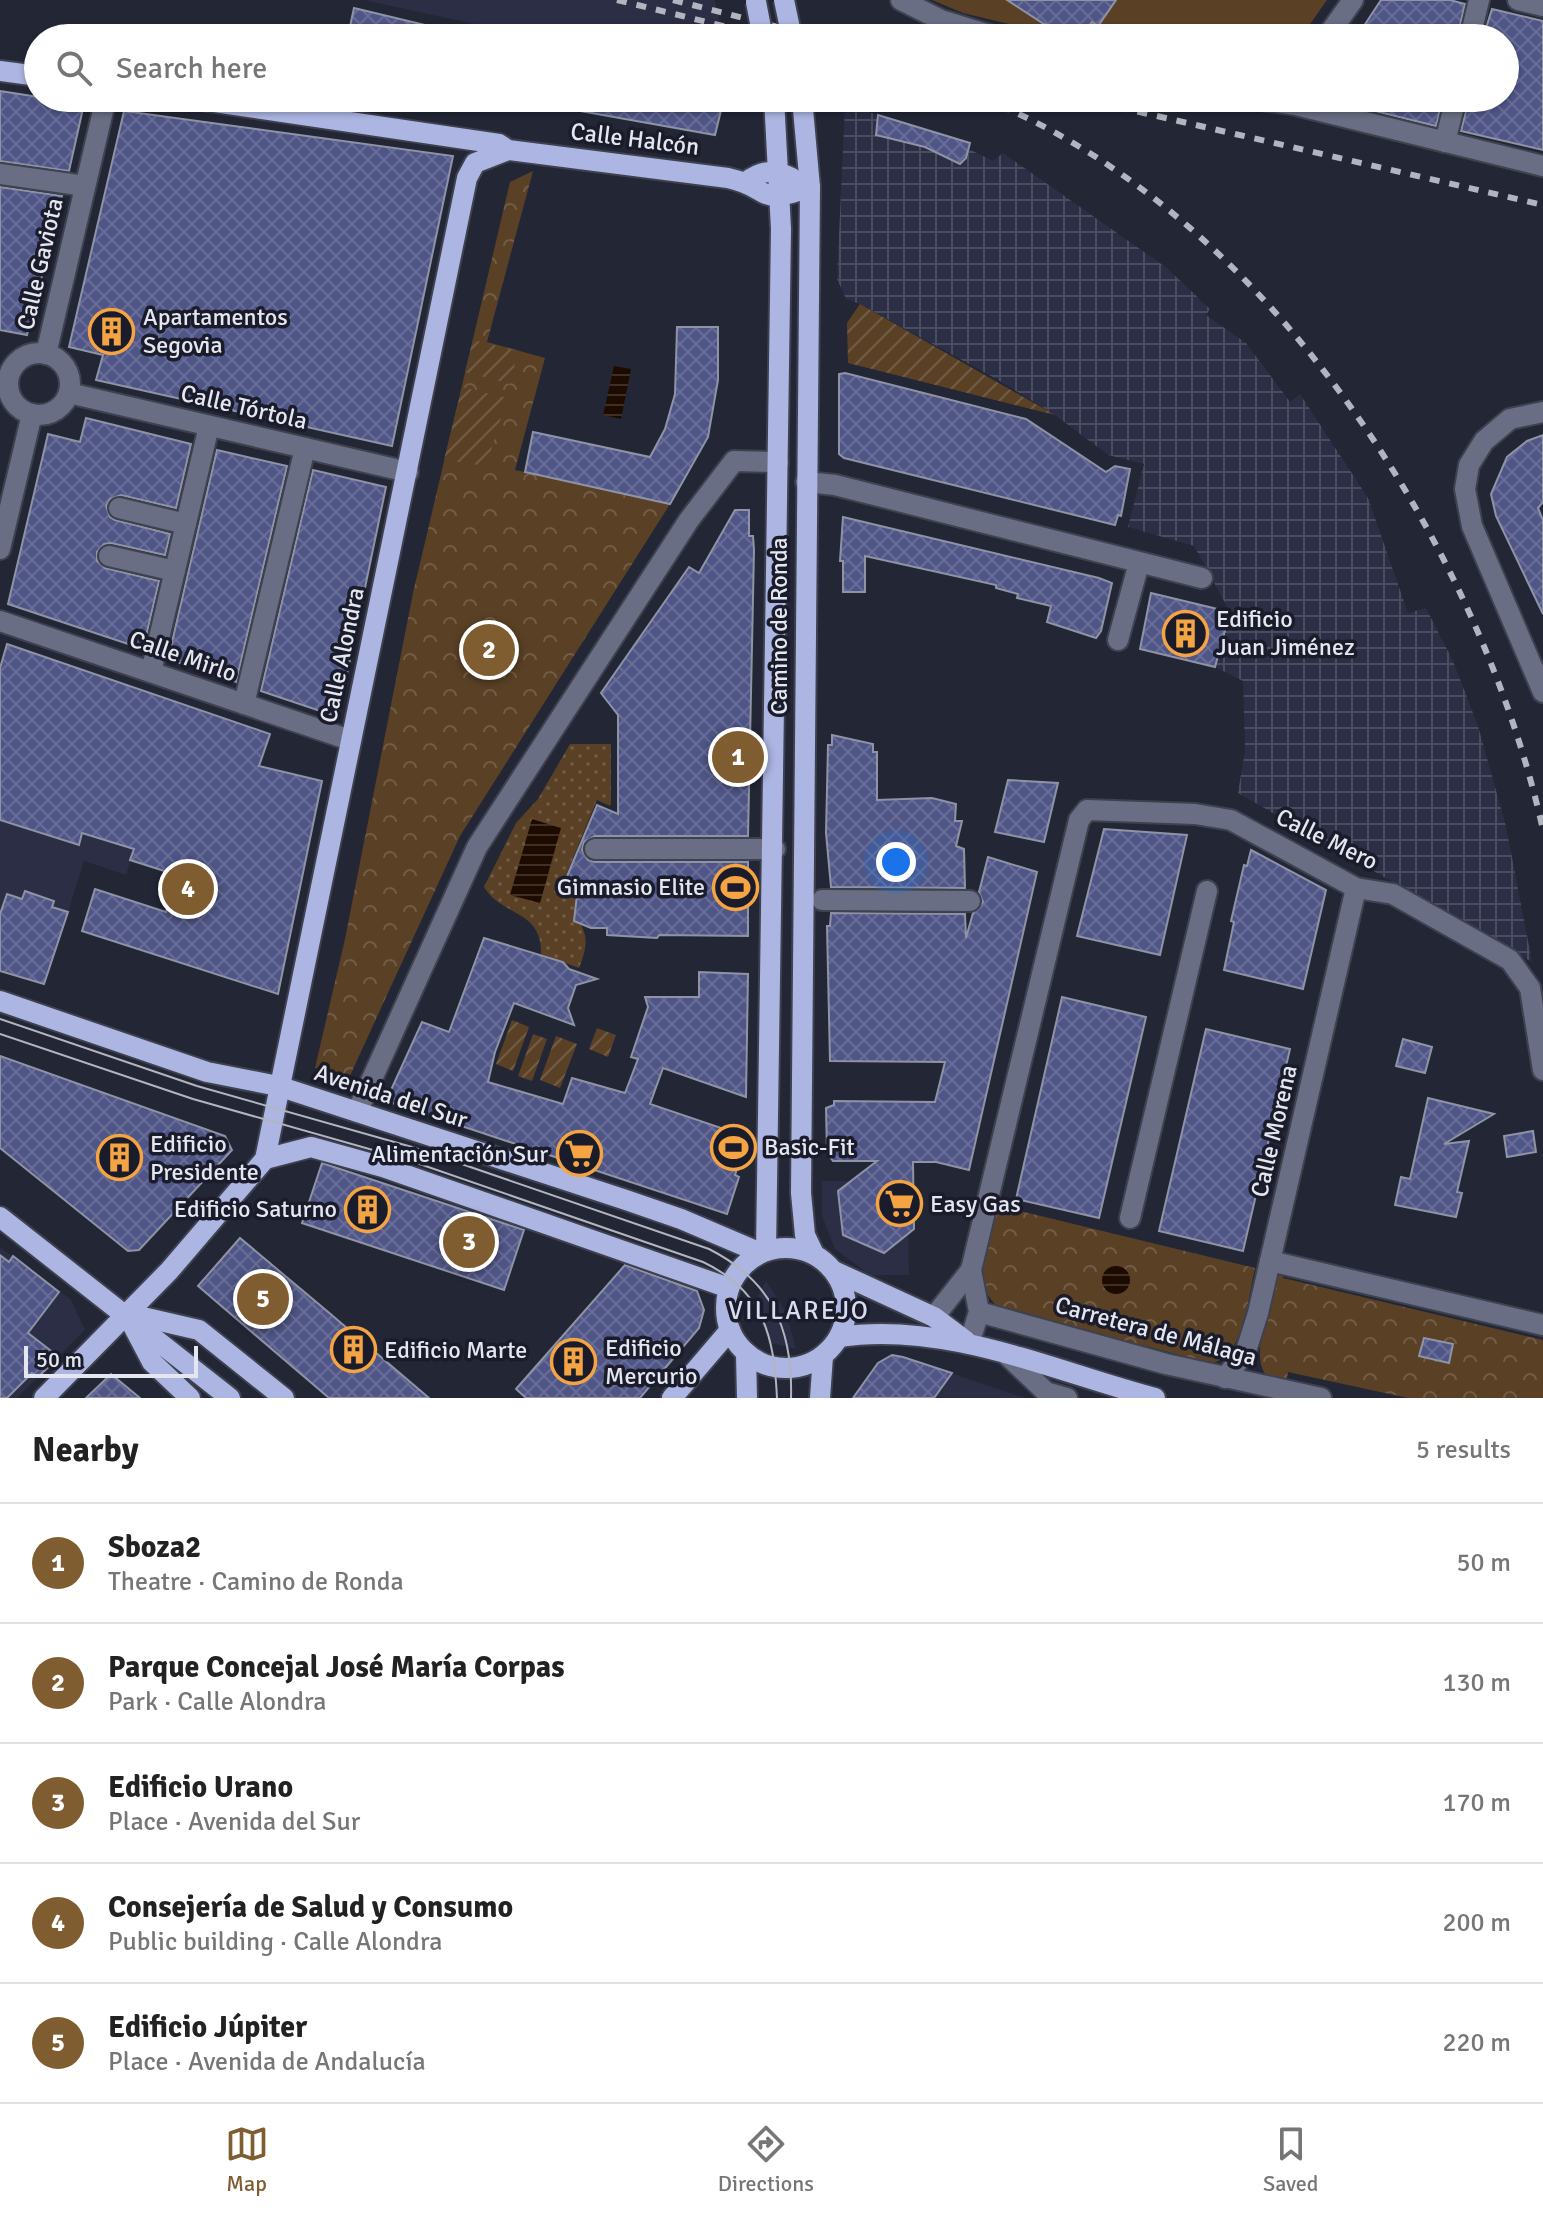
<!DOCTYPE html>
<meta charset="utf-8">
<style>
body{margin:0;font-family:Signika,sans-serif;background:#f6f6f6;color:#222}
.scale{position:absolute;left:24px;bottom:20px;width:174px;box-sizing:border-box;padding-left:8px;border:4px solid #e4e6f0;border-top:0;font-size:22px;line-height:28px;white-space:nowrap;color:#e4e6f0;-webkit-text-stroke:6px #1a1c2b;paint-order:stroke}
.you{position:absolute;left:896px;top:862px;width:28px;height:28px;margin:-20px;border:6px solid #fff;border-radius:50%;background:#1a73e8;box-shadow:0 0 0 12px #1a73e833}
.badge{display:grid;place-items:center;width:52px;height:52px;border-radius:50%;background:#805c31;color:#fff;font-size:26px;font-weight:700}
.pin{position:absolute;translate:-50% -50%;border:4px solid #fff;box-shadow:0 2px 8px #0006}
.list{margin:0;padding:0;list-style:none}
h2{display:flex;justify-content:space-between;align-items:center;height:104px;margin:0;padding:0 32px;font-size:34px}
h2 small{font-size:26px;font-weight:400;color:#767676}
.list li{display:grid;grid-template-columns:52px 1fr auto;gap:24px;align-items:center;box-sizing:border-box;height:120px;padding:0 32px;border-top:2px solid #e0e0e0}
.list b{display:block;font-size:30px;white-space:nowrap}
.list p{margin:0;font-size:26px;white-space:nowrap;color:#767676}
.list em{font-size:26px;font-style:normal;color:#767676}
.icon{flex:none;width:44px;height:44px;fill:none;stroke:currentColor;stroke-width:2;stroke-linecap:round;stroke-linejoin:round}
.map{position:relative;flex:none;width:1543px;height:1398px;overflow:hidden}
.search{position:absolute;background:#fff;box-shadow:0 2px 6px #0004;left:24px;right:24px;top:24px;height:88px;display:flex;align-items:center;gap:20px;box-sizing:border-box;padding:0 28px;border-radius:44px;color:#767676;font-size:30px}
.sheet{height:704px;background:#fff}
nav{display:flex;justify-content:space-around;align-items:center;box-sizing:border-box;height:112px;border-top:2px solid #e0e0e0;background:#fff;font-size:22px;color:#767676}
nav a{display:grid;justify-items:center;gap:4px}
nav .on{color:#805c31}
.map>svg:first-child{display:block}
</style>
<div class="map">
<svg width="1543" height="1398" viewBox="0 0 1543 1398">
<defs>
<pattern id="industrial-grid" width="8" height="8" patternUnits="userSpaceOnUse" patternTransform="scale(2)"><rect width="8" height="8" fill="#2b2e44"/><path d="M0 4h8M4 0v8" fill="none" stroke="#4a4c5f"/></pattern>
<pattern id="grass-dots" width="8" height="8" patternUnits="userSpaceOnUse" patternTransform="scale(2)"><rect width="8" height="8" fill="#5a4126"/><path d="M2 2h.1M6 6h.1" fill="none" stroke="#725c46" stroke-width="1.8" stroke-linecap="round"/></pattern>
<pattern id="park-crowns" width="20" height="18" patternUnits="userSpaceOnUse" patternTransform="scale(2)"><rect width="20" height="18" fill="#5a4126"/><path d="M2 6a3 3 0 1 1 6 0M12 15a3 3 0 1 1 6 0" fill="none" stroke="#725c46"/></pattern>
<pattern id="garden-furrows" width="10" height="10" patternUnits="userSpaceOnUse" patternTransform="scale(2)"><rect width="10" height="10" fill="#5a4126"/><path d="M-1 1l2-2M0 10L10 0M9 11l2-2" fill="none" stroke="#725c46"/></pattern>
<pattern id="water-rules" width="6" height="5" patternUnits="userSpaceOnUse" patternTransform="scale(2)"><rect width="6" height="5" fill="#1e0b00"/><path d="M0 2.5h6" fill="none" stroke="#3f2f26"/></pattern>
<pattern id="building-cross-hatch" width="8" height="8" patternUnits="userSpaceOnUse" patternTransform="scale(2)"><rect width="8" height="8" fill="#4f5586"/><path d="M0 0l8 8M0 8l8-8" fill="none" stroke="#686d97"/></pattern>
</defs>
<rect width="100%" height="100%" fill="#232635"/>
<g fill="#2b2e44">
<path d="M 364,0 L 715,0 L 723,38 L 595,38 L 488,27 Z"/>
<path d="M 0,736 L 154,786 L 126,875 L 84,861 L 68,912 L 52,907 L 54,901 L 25,891 L 22,899 L 7,894 L 0,914 Z"/>
<path d="M 822,1181 L 879,1181 L 908,1219 L 909,1275 L 870,1275 L 835,1249 L 822,1216 Z"/>
<path d="M 0,1247 L 71,1300 L 85,1330 L 17,1398 L 0,1398 Z"/>
<path d="M 766,1281 L 786,1312 L 796,1349 L 770,1343 L 753,1305 Z"/>
<path d="M 892,1355 L 903,1357 L 1025,1398 L 853,1398 L 878,1363 Z"/>
</g>
<path fill="url(#industrial-grid)" d="M 845,105 L 932,131 L 993,161 L 1003,153 L 1167,268 L 1210,309 L 1206,315 L 1246,343 L 1290,402 L 1300,394 L 1368,498 L 1408,613 L 1426,608 L 1453,661 L 1478,726 L 1506,826 L 1532,962 L 1238,793 L 1245,750 L 1243,681 L 1215,667 L 1230,612 L 1194,546 L 1128,527 L 1144,464 L 1108,455 L 1055,415 L 998,380 L 860,304 L 846,299 L 837,279 Z"/>
<path fill="url(#grass-dots)" d="M 570,744 L 611,744 L 611,802 L 610,806 L 597,800 L 566,875 L 578,881 L 575,916 C 590,935 587,947 579,968 L 541,954 C 543,910 501,916 484,887 L 516,823 L 538,799 Z"/>
<g fill="url(#park-crowns)">
<path d="M 533,171 L 487,342 L 545,358 L 515,470 L 670,504 L 460,836 L 348,1080 L 315,1068 L 345,939 L 413,593 L 510,182 Z"/>
<path d="M 995,1205 L 1255,1268 C 1246,1306 1244,1376 1190,1363 L 1191,1358 L 1142,1345 L 1140,1351 L 1009,1315 C 964,1287 985,1248 995,1205 Z"/>
<path d="M 1283,1273 L 1283,1278 L 1543,1340 L 1543,1398 L 1408,1398 L 1288,1372 L 1286,1384 C 1277,1382 1268,1380 1264,1372 C 1252,1353 1270,1298 1275,1276 Z"/>
</g>
<g fill="url(#garden-furrows)">
<path d="M 860,304 L 1055,415 L 848,363 L 847,323 Z"/>
<path d="M 473,340 L 518,351 L 510,384 L 465,372 Z"/>
<path d="M 462,387 L 507,398 L 486,466 L 444,460 Z"/>
<path d="M 512,1020 L 529,1027 L 513,1071 L 496,1064 Z"/>
<path d="M 597,1028 L 616,1035 L 608,1057 L 589,1049 Z"/>
<path d="M 533,1034 L 547,1039 L 532,1081 L 518,1076 Z"/>
<path d="M 556,1036 L 577,1044 L 560,1088 L 540,1080 Z"/>
</g>
<path fill="#5a4126" d="M 932,0 L 1327,0 L 1301,37 L 1294,32 L 1289,38 L 1067,38 L 963,13 Z"/>
<g fill="url(#water-rules)">
<path d="M 614,366 L 631,369 L 621,419 L 603,415 Z"/>
<path d="M 532,819 L 561,828 L 540,903 L 510,895 Z"/>
<circle cx="1116" cy="1280" r="14"/>
</g>
<g fill="url(#building-cross-hatch)" stroke="#8f93a6" stroke-width="2">
<path d="M 1007,0 L 1116,0 L 1098,26 L 1092,22 L 1083,33 L 1044,24 Z"/>
<path d="M 1381,0 L 1450,0 L 1465,4 L 1457,38 L 1356,38 Z"/>
<path d="M 354,8 L 450,31 L 449,38 L 380,38 L 349,31 Z"/>
<path d="M 1492,9 L 1543,21 L 1543,150 L 1461,131 L 1469,98 L 1505,98 L 1505,38 L 1483,38 Z"/>
<path d="M 0,91 L 84,104 L 69,171 L 0,161 Z"/>
<path d="M 563,98 L 724,98 L 715,135 L 563,108 Z"/>
<path d="M 1342,98 L 1443,98 L 1436,126 L 1342,103 Z"/>
<path d="M 124,111 L 453,156 L 392,446 L 96,380 L 103,355 L 69,347 Z"/>
<path d="M 878,115 L 970,143 L 966,158 L 960,164 L 925,147 L 876,135 Z"/>
<path d="M 0,187 L 62,196 L 27,335 L 0,330 Z"/>
<path d="M 677,327 L 718,327 L 718,380 L 708,437 L 670,504 L 525,472 L 533,432 L 650,457 L 665,429 L 675,394 Z"/>
<path d="M 845,373 L 1026,419 L 1106,472 L 1115,466 L 1130,469 L 1121,516 L 1118,515 L 1115,525 L 844,458 L 839,454 L 839,374 Z"/>
<path d="M 86,418 L 191,444 L 176,508 L 121,495 L 110,499 L 106,506 L 110,517 L 115,520 L 170,534 L 165,555 L 111,543 L 104,544 L 97,552 L 97,561 L 105,568 L 159,581 L 143,649 L 8,604 L 48,434 L 80,442 Z"/>
<path d="M 1543,435 L 1543,502 L 1538,508 L 1543,520 L 1543,614 L 1496,516 L 1491,494 L 1507,457 L 1527,441 Z"/>
<path d="M 217,450 L 287,466 L 236,682 L 168,659 Z"/>
<path d="M 313,470 L 386,487 L 338,717 L 261,691 Z"/>
<path d="M 735,510 L 749,510 L 749,536 L 753,536 L 754,550 L 748,836 L 595,836 L 584,842 L 582,850 L 588,860 L 595,862 L 748,862 L 748,936 L 659,935 L 657,938 L 607,935 L 607,928 L 591,928 L 574,921 L 578,886 L 565,881 L 597,805 L 618,814 L 618,715 L 601,693 L 689,567 L 699,573 Z"/>
<path d="M 843,517 L 1099,578 L 1112,583 L 1101,631 L 1096,638 L 1047,622 L 1051,606 L 1017,598 L 1018,594 L 996,588 L 996,585 L 865,556 L 865,592 L 843,592 L 843,561 L 840,561 Z"/>
<path d="M 1151,593 L 1230,612 L 1215,667 L 1140,649 Z"/>
<path d="M 7,644 L 270,734 L 259,766 L 322,781 L 278,994 L 82,931 L 95,889 L 166,912 L 177,875 L 130,860 L 134,849 L 82,833 L 79,845 L 0,820 L 0,668 Z"/>
<path d="M 832,735 L 873,744 L 873,752 L 877,752 L 877,800 L 932,798 L 956,804 L 955,821 L 962,821 L 956,846 L 964,849 L 965,888 L 831,887 L 826,833 L 828,745 L 832,745 Z"/>
<path d="M 1008,780 L 1058,783 L 1044,842 L 995,832 Z"/>
<path d="M 1104,829 L 1187,835 L 1160,955 L 1077,936 Z"/>
<path d="M 1251,850 L 1326,890 L 1303,989 L 1224,970 L 1234,922 L 1231,921 L 1244,865 L 1247,866 Z"/>
<path d="M 988,857 L 1037,872 L 969,1170 L 936,1162 L 913,1162 L 914,1229 L 884,1253 L 843,1235 L 838,1191 L 877,1161 L 833,1161 L 827,1153 L 826,1108 L 834,1105 L 834,1101 L 935,1102 L 945,1062 L 830,1061 L 827,926 L 830,926 L 831,913 L 965,914 L 966,938 L 973,913 L 983,902 L 979,892 Z"/>
<path d="M 25,891 L 54,901 L 52,907 L 68,912 L 44,984 L 0,971 L 0,914 L 7,894 L 22,899 Z"/>
<path d="M 484,938 L 563,962 L 569,969 L 597,979 L 576,985 L 568,1008 L 574,1025 L 514,1003 L 495,1052 L 488,1082 L 563,1104 L 572,1078 L 625,1093 L 638,1059 L 631,1057 L 648,1007 L 645,997 L 699,997 L 699,972 L 748,974 L 746,1097 L 663,1068 L 650,1104 L 739,1134 L 742,1139 L 735,1161 L 739,1162 L 735,1175 L 739,1177 L 727,1214 L 386,1101 L 422,1022 L 449,1032 Z"/>
<path d="M 1062,997 L 1146,1017 L 1099,1218 L 1016,1199 Z"/>
<path d="M 1206,1029 L 1290,1049 L 1243,1251 L 1159,1231 Z"/>
<path d="M 1403,1039 L 1432,1047 L 1425,1073 L 1396,1066 Z"/>
<path d="M 0,1056 L 225,1136 L 232,1150 L 139,1250 L 128,1251 L 0,1148 Z"/>
<path d="M 1428,1098 L 1494,1114 L 1444,1144 L 1469,1141 L 1457,1192 L 1462,1193 L 1456,1217 L 1395,1205 L 1401,1177 L 1410,1179 Z"/>
<path d="M 1533,1131 L 1536,1152 L 1507,1157 L 1504,1136 Z"/>
<path d="M 322,1163 L 524,1230 L 504,1290 L 302,1223 Z"/>
<path d="M 240,1238 L 327,1311 L 429,1398 L 329,1398 L 308,1380 L 198,1286 Z"/>
<path d="M 0,1255 L 9,1262 L 13,1256 L 59,1292 L 28,1333 L 59,1357 L 38,1377 L 32,1373 L 7,1398 L 0,1398 Z"/>
<path d="M 625,1265 L 697,1291 L 704,1310 L 699,1328 L 640,1398 L 526,1398 L 516,1389 Z"/>
<path d="M 1424,1338 L 1453,1344 L 1449,1363 L 1419,1356 Z"/>
<path d="M 892,1355 L 903,1357 L 952,1373 L 934,1398 L 853,1398 L 878,1363 Z"/>
<path d="M 111,1374 L 140,1398 L 86,1398 Z"/>
</g>
<g fill="none" stroke-linecap="round" stroke-linejoin="round">
<defs>
<g id="minor">
<path d="M 901,0 L 941,20 L 999,38"/>
<path d="M 1518,0 L 1543,6"/>
<path d="M 1326,38 L 1353,0"/>
<path d="M 1470,38 L 1479,0"/>
<path d="M 1248,98 L 1296,105 L 1543,166"/>
<path d="M 1445,142 L 1456,98"/>
<path d="M 0,174 L 85,186"/>
<circle cx="39" cy="384" r="31"/>
<path d="M 46,354 L 106,98"/>
<path d="M 69,393 L 408,472"/>
<path d="M 1543,412 L 1510,419 L 1484,441 L 1469,465 L 1465,489 L 1472,526 L 1543,692"/>
<path d="M 806,482 L 835,485 L 1202,578"/>
<path d="M 119,508 L 186,524"/>
<path d="M 0,549 L 32,414"/>
<path d="M 109,556 L 175,571"/>
<path d="M 0,621 L 350,740"/>
<path d="M 1118,640 L 1139,563"/>
<path d="M 151,672 L 209,426"/>
<path d="M 244,704 L 305,448"/>
<path d="M 595,849 L 775,849"/>
<path d="M 822,900 L 970,901"/>
<path d="M 357,1112 L 477,847 L 689,520 L 734,461 L 778,462"/>
<path d="M 1130,1218 L 1207,891"/>
<path d="M 1270,1261 L 1543,1325"/>
<path d="M 979,1312 L 1166,1364 L 1321,1398"/>
<path d="M 934,1317 L 971,1270"/>
<path d="M 969,1344 L 979,1312 L 971,1270 L 1079,820 L 1087,810 L 1195,814 L 1231,820 L 1356,888 L 1393,894 L 1510,960 L 1530,988 L 1543,1070"/>
<path d="M 1007,1355 L 1046,1392 L 1067,1398"/>
<path d="M 1225,1378 L 1246,1351 L 1258,1313 L 1356,888"/>
</g>
<g id="major">
<path d="M 0,71 L 38,76"/>
<path d="M 187,98 L 499,144 L 508,150 L 728,178 C 773,188 755,207 810,187"/>
<path d="M 802,98 L 810,187 L 801,1193 L 805,1235 L 814,1254"/>
<path d="M 746,182 C 762,170 774,169 792,178"/>
<path d="M 0,1001 L 207,1072 L 278,1086 L 626,1200 L 681,1219 L 761,1253"/>
<path d="M 265,1159 L 311,1147 L 383,1167 L 729,1288"/>
<path d="M 0,1217 L 230,1398"/>
<circle cx="786" cy="1308" r="60"/>
<path d="M 766,1251 L 781,229 L 774,98"/>
<path d="M 834,1271 L 934,1317 L 966,1341"/>
<path d="M 134,1315 L 199,1330 L 284,1398"/>
<path d="M 132,1324 L 152,1362 L 190,1398"/>
<path d="M 839,1337 C 946,1321 1053,1371 1155,1398"/>
<path d="M 746,1354 L 747,1398"/>
<path d="M 44,1398 L 169,1271 L 265,1159 L 467,178 L 475,163 L 508,150"/>
<path d="M 672,1398 L 730,1330"/>
<path d="M 820,1398 L 823,1356"/>
</g>
</defs>
<use href="#minor" stroke="#3e414f" stroke-width="24"/>
<use href="#major" stroke="#3e414f" stroke-width="24"/>
<use href="#minor" stroke="#6a6e84" stroke-width="20"/>
<use href="#major" stroke="#adb5e3" stroke-width="20"/>
<g stroke="#b2b5c0" stroke-width="2">
<path d="M 0,1019 L 197,1086 L 412,1147 L 709,1249 C 772,1281 793,1329 791,1398"/>
<path d="M 0,1034 L 193,1099 L 408,1160 L 703,1262 C 764,1291 774,1336 777,1398"/>
</g>
<g stroke="#b2b5c0" stroke-width="6" stroke-dasharray="10 10" stroke-linecap="butt">
<path d="M 617,0 L 772,38"/>
<path d="M 673,0 L 821,38"/>
<path d="M 982,98 C 1264,210 1479,542 1543,830"/>
<path d="M 1079,98 L 1543,205"/>
</g>
<defs>
<g id="major-bridge">
<path d="M 784,0 L 792,38"/>
<path d="M 756,2 L 763,38"/>
</g>
</defs>
<use href="#major-bridge" stroke="#3e414f" stroke-width="24" stroke-linecap="butt"/>
<use href="#major-bridge" stroke="#adb5e3" stroke-width="20"/>
</g>
<defs>
<symbol id="building-ring" viewBox="-11 -11 22 22"><circle r="9.5" fill="#1a1c2b" stroke="#f4a443" stroke-width="1.5"/><path d="M-4-6H4V6H1V3H-1V6H-4ZM-2.5-4.3h1.7v1.8h-1.7ZM.8-4.3h1.7v1.8H.8ZM-2.5-1h1.7V.8h-1.7ZM.8-1h1.7V.8H.8Z" fill="#f4a443"/></symbol>
<symbol id="stadium-ring" viewBox="-11 -11 22 22"><circle r="9.5" fill="#1a1c2b" stroke="#f4a443" stroke-width="1.5"/><path d="M0-5a6.5 5 0 1 0 0 10a6.5 5 0 1 0 0-10ZM-3.5-1.8h7v3.6h-7Z" fill="#f4a443"/></symbol>
<symbol id="supermarket-ring" viewBox="-11 -11 22 22"><circle r="9.5" fill="#1a1c2b" stroke="#f4a443" stroke-width="1.5"/><path d="M-6-5.5h2.5l.6 2H6L4.5 2H-2.5L-4.4-4H-6ZM-1.5 3.2a1.3 1.3 0 1 0 .1 0ZM3 3.2a1.3 1.3 0 1 0 .1 0Z" fill="#f4a443"/></symbol>
</defs>
<g fill-rule="evenodd">
<use href="#building-ring" x="86" y="306" width="51" height="51"/>
<use href="#building-ring" x="1160" y="608" width="51" height="51"/>
<use href="#stadium-ring" x="710" y="862" width="51" height="51"/>
<use href="#stadium-ring" x="708" y="1122" width="51" height="51"/>
<use href="#supermarket-ring" x="554" y="1128" width="51" height="51"/>
<use href="#building-ring" x="94" y="1132" width="51" height="51"/>
<use href="#supermarket-ring" x="874" y="1178" width="51" height="51"/>
<use href="#building-ring" x="342" y="1184" width="51" height="51"/>
<use href="#building-ring" x="328" y="1324" width="51" height="51"/>
<use href="#building-ring" x="548" y="1336" width="51" height="51"/>
</g>
<g text-anchor="middle" dominant-baseline="central" stroke-width="7" stroke-linejoin="round" paint-order="stroke">
<g font-size="24" fill="#e4e6f0" stroke="#1a1c2b">
<text transform="translate(635 139) rotate(7)">Calle Halcón</text>
<text transform="translate(40 264) rotate(-77)">Calle Gaviota</text>
<text transform="translate(244 407) rotate(13)">Calle Tórtola</text>
<text transform="translate(779 626) rotate(-90)">Camino de Ronda</text>
<text transform="translate(342 655) rotate(-78)">Calle Alondra</text>
<text transform="translate(183 656) rotate(19)">Calle Mirlo</text>
<text transform="translate(1327 839) rotate(26)">Calle Mero</text>
<text transform="translate(391 1096) rotate(18)">Avenida del Sur</text>
<text transform="translate(1274 1131) rotate(-77)">Calle Morena</text>
<text transform="translate(1156 1331) rotate(15)">Carretera de Málaga</text>
</g>
<g font-size="24" fill="#e4e6f0" stroke="#1a1c2b" text-anchor="start">
<text x="143" y="317">Apartamentos<tspan x="143" dy="28">Segovia</tspan></text>
<text x="1216" y="619">Edificio<tspan x="1216" dy="28">Juan Jiménez</tspan></text>
<text x="705" y="887" text-anchor="end">Gimnasio Elite</text>
<text x="150" y="1144">Edificio<tspan x="150" dy="28">Presidente</tspan></text>
<text x="764" y="1147">Basic-Fit</text>
<text x="548" y="1154" text-anchor="end">Alimentación Sur</text>
<text x="930" y="1204">Easy Gas</text>
<text x="337" y="1209" text-anchor="end">Edificio Saturno</text>
<text x="605" y="1348">Edificio<tspan x="605" dy="28">Mercurio</tspan></text>
<text x="384" y="1350">Edificio Marte</text>
</g>
<g font-size="26" letter-spacing="2" fill="#d8dcf1" stroke="#1a1c2b">
<text x="799" y="1311">VILLAREJO</text>
</g>
</g>
</svg>
<div class="scale">50 m</div>
<div class="you"></div>
<div class="pin badge" style="left:738px;top:757px">1</div>
<div class="pin badge" style="left:489px;top:650px">2</div>
<div class="pin badge" style="left:469px;top:1242px">3</div>
<div class="pin badge" style="left:188px;top:889px">4</div>
<div class="pin badge" style="left:263px;top:1299px">5</div>
<div class="search"><svg class="icon" aria-label="search" viewBox="0 0 24 24"><circle cx="10" cy="10" r="6"/><path d="M15 15l6 6"/></svg>Search here</div>
</div>
<section class="sheet">
<h2>Nearby<small>5 results</small></h2>
<ul class="list">
<li><span class="badge">1</span><div><b>Sboza2</b><p>Theatre · Camino de Ronda</p></div><em>50 m</em></li>
<li><span class="badge">2</span><div><b>Parque Concejal José María Corpas</b><p>Park · Calle Alondra</p></div><em>130 m</em></li>
<li><span class="badge">3</span><div><b>Edificio Urano</b><p>Place · Avenida del Sur</p></div><em>170 m</em></li>
<li><span class="badge">4</span><div><b>Consejería de Salud y Consumo</b><p>Public building · Calle Alondra</p></div><em>200 m</em></li>
<li><span class="badge">5</span><div><b>Edificio Júpiter</b><p>Place · Avenida de Andalucía</p></div><em>220 m</em></li>
</ul>
</section>
<nav>
<a class="on"><svg class="icon" aria-label="map" viewBox="0 0 24 24"><path d="M3 6l6-2 6 2 6-2v14l-6 2-6-2-6 2zM9 4v14M15 6v14"/></svg>Map</a>
<a><svg class="icon" aria-label="directions" viewBox="0 0 24 24"><path d="M12 3l9 9-9 9-9-9zM9 14v-3h6M13 9l2 2-2 2"/></svg>Directions</a>
<a><svg class="icon" aria-label="saved" viewBox="0 0 24 24"><path d="M7 4h10v16l-5-4-5 4z"/></svg>Saved</a>
</nav>
